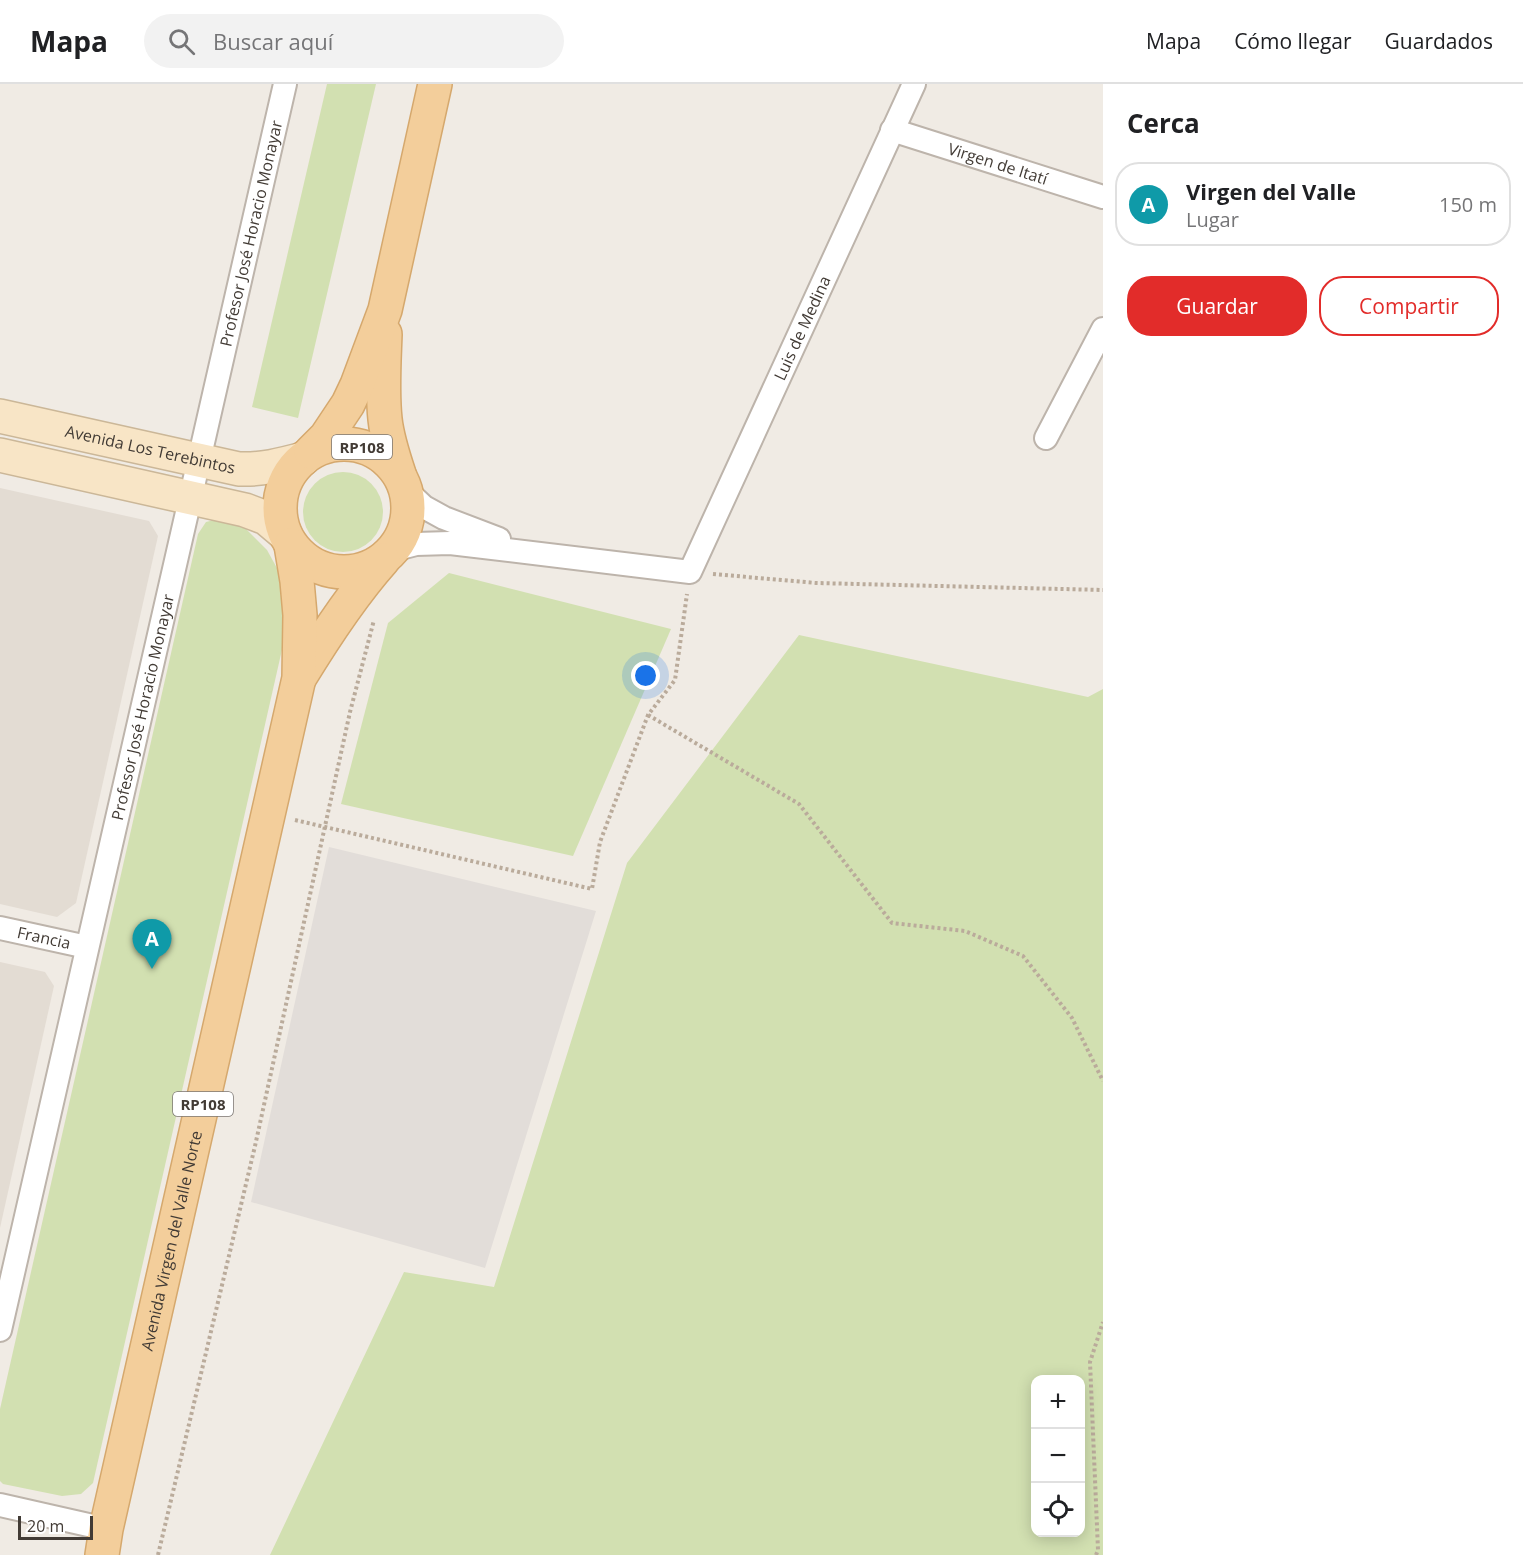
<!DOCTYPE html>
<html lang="es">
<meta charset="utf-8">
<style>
body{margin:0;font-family:"Open Sans",sans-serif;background:#f2f2f2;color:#202124}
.controls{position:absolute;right:18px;bottom:18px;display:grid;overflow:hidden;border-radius:12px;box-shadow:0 3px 15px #0003}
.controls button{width:54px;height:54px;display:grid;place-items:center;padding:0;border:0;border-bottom:2px solid #e0e0e0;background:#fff;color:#202124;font:30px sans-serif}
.scale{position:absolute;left:18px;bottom:15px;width:75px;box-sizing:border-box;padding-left:6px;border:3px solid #423b35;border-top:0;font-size:16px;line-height:21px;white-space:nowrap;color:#423b35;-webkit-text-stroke:4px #fff;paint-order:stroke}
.you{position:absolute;left:646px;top:592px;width:21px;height:21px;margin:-15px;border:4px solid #fff;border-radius:50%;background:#1a73e8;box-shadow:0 0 0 9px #1a73e833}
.badge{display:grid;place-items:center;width:39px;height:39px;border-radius:50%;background:#e22c2a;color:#fff;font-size:20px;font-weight:700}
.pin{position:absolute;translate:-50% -50px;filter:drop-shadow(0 2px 3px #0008)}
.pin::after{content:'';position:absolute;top:32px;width:21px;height:18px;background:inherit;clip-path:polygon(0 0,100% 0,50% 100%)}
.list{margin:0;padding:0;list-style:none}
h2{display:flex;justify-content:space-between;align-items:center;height:78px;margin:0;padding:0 24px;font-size:26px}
h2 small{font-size:20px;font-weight:400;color:#757577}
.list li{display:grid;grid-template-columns:39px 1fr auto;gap:18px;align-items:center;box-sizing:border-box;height:84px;margin:0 12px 12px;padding:0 12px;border:2px solid #e0e0e0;border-radius:24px}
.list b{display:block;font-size:22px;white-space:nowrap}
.list p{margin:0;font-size:20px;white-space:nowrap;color:#757577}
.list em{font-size:20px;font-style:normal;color:#757577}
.actions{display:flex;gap:12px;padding:18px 24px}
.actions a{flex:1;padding:14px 0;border:2px solid #e22c2a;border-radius:24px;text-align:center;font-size:21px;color:#e22c2a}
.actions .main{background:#e22c2a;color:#fff}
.icon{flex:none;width:33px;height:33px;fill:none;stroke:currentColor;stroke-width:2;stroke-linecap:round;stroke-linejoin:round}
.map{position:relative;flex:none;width:1103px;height:1471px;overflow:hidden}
header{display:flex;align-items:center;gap:36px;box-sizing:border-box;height:84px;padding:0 30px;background:#fff;border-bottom:2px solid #e0e0e0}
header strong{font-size:28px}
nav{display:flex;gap:33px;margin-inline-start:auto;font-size:21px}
.search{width:420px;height:54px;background:#f2f2f2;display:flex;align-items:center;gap:15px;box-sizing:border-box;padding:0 21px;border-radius:33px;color:#757577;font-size:22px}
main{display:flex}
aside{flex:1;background:#fff}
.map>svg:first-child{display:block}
</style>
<header>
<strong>Mapa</strong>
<div class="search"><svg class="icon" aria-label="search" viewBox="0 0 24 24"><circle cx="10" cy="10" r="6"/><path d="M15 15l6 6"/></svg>Buscar aquí</div>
<nav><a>Mapa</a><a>Cómo llegar</a><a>Guardados</a></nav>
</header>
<main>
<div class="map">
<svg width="1103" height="1471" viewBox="0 0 1103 1471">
<rect width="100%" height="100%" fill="#f0ebe4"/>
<g fill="#e3dcd3">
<path d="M 0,404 L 149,437 L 158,452 L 76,819 L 57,833 L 0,820 Z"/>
<path d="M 0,878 L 45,888 L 54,902 L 0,1144 Z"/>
</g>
<path fill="#e2ddd9" d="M 329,763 L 596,827 L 485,1184 L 251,1118 Z"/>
<g fill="#d2e0b1" fill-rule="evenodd">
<path d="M 327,0 L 376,0 L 298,334 L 252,323 Z"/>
<circle cx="343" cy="428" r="40"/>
<path d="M 218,435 L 244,443 L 267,466 L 283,495 L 286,548 L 93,1399 L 81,1410 L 62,1412 L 3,1400 L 0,1397 L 0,1325 L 198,450 L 206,438 Z"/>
<path d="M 449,489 L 671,545 L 573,772 L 341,720 L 388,539 Z"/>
<path d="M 799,551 L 1088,613 L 1103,605 L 1103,1471 L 270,1471 L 404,1188 L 494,1203 L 627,779 ZM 1036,1296 L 1080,1296 L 1080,1448 L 1036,1448 Z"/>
</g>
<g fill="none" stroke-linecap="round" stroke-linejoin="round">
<defs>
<g id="street">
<path id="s1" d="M 892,46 L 1103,113"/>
<path d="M 1046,354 L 1103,245"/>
<path d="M 406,406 L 424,423 L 444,434 L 499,455"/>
<path id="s2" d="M 393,466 L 416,460 L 450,459 L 690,488 L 914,0"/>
<path id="s3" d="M 0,844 L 87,863"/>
<path id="s4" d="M 0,1246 L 285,0"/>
<path d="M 0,1421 L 106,1445"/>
</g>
<g id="secondary">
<path id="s5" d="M 0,332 L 239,385 C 261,386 281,381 303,375"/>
<path d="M 0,371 L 245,426 L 266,434 L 285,450"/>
</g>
<g id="primary">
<path d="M 385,250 C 384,278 382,307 385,335 C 387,354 393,372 399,390"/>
<circle cx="344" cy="424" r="64"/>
<path d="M 311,368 L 326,353 L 348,320 L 357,301 L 385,226 L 435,0"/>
<path d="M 300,593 C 325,552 351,512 383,476"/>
<path id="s6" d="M 102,1471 L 106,1445 L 299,594 L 300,531 L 297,497 L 291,461"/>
</g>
</defs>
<use href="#street" stroke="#bdb4ab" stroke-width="26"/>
<use href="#secondary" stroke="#cbb798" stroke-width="36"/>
<use href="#primary" stroke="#d5a86d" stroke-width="36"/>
<g stroke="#baab9b" stroke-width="4" stroke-dasharray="3 3" stroke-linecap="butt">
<path d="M 713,490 L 816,499 L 1103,506"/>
<path d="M 648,631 L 799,720 L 892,839 L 965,847 L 1023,872 L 1072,934 L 1103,997"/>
<path d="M 295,736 L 592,805 L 600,758 L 648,631 L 675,596 L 687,510"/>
<path d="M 158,1471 L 255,1062 L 350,628 L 374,536"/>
<path d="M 1096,1471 L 1098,1466 L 1090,1278 L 1103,1238"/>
</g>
<use href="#street" stroke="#fff" stroke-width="22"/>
<use href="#secondary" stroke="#f8e5c6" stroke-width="33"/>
<use href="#primary" stroke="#f3ce9b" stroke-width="33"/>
</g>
<g text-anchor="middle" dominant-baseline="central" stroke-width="5" stroke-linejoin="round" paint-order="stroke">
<g fill="#fff" stroke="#7b7672" stroke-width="1.5">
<rect x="332" y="351" width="60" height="24" rx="4.5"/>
<rect x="173" y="1008" width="60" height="24" rx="4.5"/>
</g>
<g font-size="15" font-weight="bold" fill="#423b35">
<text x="362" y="363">RP108</text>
<text x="203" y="1020">RP108</text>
</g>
<g font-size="16" fill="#423b35" stroke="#fff">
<text stroke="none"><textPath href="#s1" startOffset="111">Virgen de Itatí</textPath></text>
<text stroke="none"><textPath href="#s4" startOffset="1125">Profesor José Horacio Monayar</textPath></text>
<text stroke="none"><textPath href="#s2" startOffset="568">Luis de Medina</textPath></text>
<text stroke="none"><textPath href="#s5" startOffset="154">Avenida Los Terebintos</textPath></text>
<text stroke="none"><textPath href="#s4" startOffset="639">Profesor José Horacio Monayar</textPath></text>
<text stroke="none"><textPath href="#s3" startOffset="45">Francia</textPath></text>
<text stroke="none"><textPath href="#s6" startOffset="322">Avenida Virgen del Valle Norte</textPath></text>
</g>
</g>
</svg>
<div class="controls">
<button>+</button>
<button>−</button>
<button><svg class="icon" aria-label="locate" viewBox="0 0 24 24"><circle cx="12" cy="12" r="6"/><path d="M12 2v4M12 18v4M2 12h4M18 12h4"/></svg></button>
</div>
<div class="scale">20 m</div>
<div class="you"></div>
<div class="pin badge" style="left:152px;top:885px;background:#0f9aa8">A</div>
</div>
<aside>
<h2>Cerca<small></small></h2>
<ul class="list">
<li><span class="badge" style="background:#0f9aa8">A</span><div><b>Virgen del Valle</b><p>Lugar</p></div><em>150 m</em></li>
</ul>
<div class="actions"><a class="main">Guardar</a><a>Compartir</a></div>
</aside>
</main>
